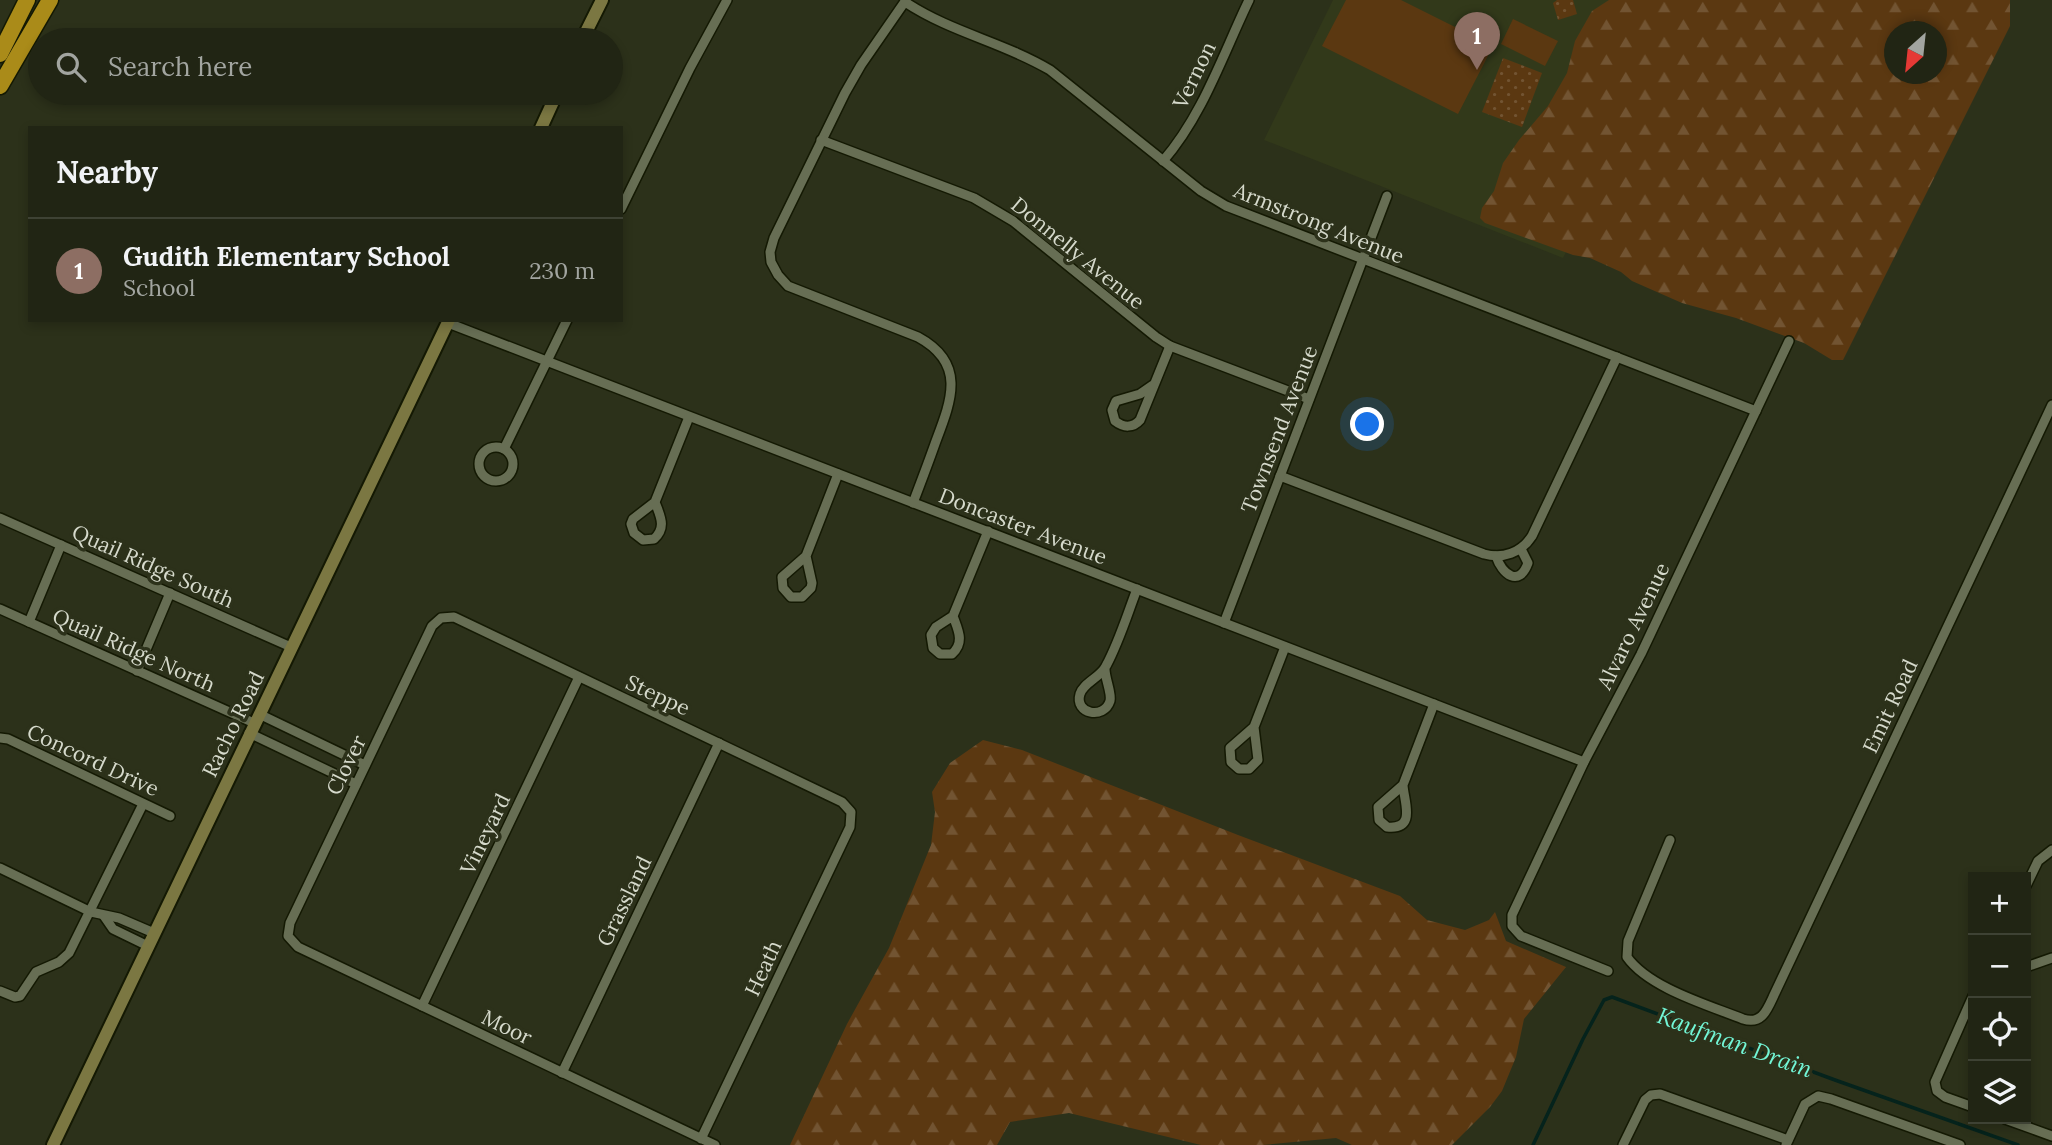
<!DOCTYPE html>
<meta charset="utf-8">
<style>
body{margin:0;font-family:Lora,serif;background:#2d3122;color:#f1f3f6}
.controls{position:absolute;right:21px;bottom:21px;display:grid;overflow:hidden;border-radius:0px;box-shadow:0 4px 10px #0003}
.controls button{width:63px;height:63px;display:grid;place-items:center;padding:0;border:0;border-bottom:2px solid #3e4234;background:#212514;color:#f1f3f6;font:35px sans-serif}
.compass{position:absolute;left:1884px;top:21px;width:63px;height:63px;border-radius:50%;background:#212514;box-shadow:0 4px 10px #0003;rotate:207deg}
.you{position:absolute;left:1368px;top:425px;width:24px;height:24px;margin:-18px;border:5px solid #fff;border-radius:50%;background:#1a73e8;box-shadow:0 0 0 10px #1a73e833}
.badge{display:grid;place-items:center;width:46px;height:46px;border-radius:50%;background:#0b8043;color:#fff;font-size:23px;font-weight:700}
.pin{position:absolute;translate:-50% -58px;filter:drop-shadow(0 2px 4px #0008)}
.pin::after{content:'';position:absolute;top:37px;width:24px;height:21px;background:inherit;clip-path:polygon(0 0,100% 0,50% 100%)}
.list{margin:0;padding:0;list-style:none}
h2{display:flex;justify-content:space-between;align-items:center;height:91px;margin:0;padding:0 28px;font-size:30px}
h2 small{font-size:23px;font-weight:400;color:#a2a5a0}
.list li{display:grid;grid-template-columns:46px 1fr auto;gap:21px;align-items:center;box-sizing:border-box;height:105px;padding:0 28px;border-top:2px solid #3e4234}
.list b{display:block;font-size:26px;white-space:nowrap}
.list p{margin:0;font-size:23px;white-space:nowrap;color:#a2a5a0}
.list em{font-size:23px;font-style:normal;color:#a2a5a0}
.icon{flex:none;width:38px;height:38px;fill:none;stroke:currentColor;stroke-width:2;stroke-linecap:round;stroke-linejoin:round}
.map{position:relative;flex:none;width:2052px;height:1145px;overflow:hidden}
.search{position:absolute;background:#212514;box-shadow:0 4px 10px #0003;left:28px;top:28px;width:595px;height:77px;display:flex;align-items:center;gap:18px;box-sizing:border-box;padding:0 24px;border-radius:38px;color:#a2a5a0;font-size:26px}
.panel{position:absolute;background:#212514;box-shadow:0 4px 10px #0003;left:28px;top:126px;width:595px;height:196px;border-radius:0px}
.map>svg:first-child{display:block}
</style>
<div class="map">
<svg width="2052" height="1145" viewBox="0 0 2052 1145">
<defs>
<pattern id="forest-firs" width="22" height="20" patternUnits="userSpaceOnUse" patternTransform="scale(1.75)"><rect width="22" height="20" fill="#5b3811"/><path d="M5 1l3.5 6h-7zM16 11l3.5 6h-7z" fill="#725432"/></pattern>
<pattern id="park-dots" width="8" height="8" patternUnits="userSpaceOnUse" patternTransform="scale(1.75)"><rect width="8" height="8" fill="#5b3811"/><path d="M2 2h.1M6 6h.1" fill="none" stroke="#725432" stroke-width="1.8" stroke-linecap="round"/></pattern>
</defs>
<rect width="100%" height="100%" fill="#2c311a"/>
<path fill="#32391a" d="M 1333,0 L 1690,0 L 1563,258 L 1264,140 Z"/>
<g fill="url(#forest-firs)" fill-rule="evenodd">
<path d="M 1609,0 L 2010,0 L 2010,26 L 1843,360 L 1832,360 L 1804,343 L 1736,318 L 1682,303 L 1632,281 L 1621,272 L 1590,258 L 1573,255 L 1485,223 L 1480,218 L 1482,208 L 1494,191 L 1503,163 L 1519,140 L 1548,106 L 1567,73 L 1575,41 L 1592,11 ZM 1895,32 L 1937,32 L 1937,74 L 1895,74 Z"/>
<path d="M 983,740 L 1022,750 L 1238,835 L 1400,896 L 1427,920 L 1465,930 L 1489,920 L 1495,912 L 1506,941 L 1566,967 L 1524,1019 L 1516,1057 L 1502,1091 L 1490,1107 L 1452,1145 L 1352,1145 L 1336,1138 L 1263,1145 L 1201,1145 L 1069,1113 L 1010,1122 L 997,1145 L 790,1145 L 847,1024 L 889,948 L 931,845 L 935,812 L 932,792 L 950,763 Z"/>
</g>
<g fill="url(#park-dots)">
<path d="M 1557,0 L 1573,0 L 1577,14 L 1558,20 L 1553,3 Z"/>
<path d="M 1503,58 L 1542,73 L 1522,127 L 1482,112 Z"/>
</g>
<g fill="#5b3811">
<path d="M 1346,0 L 1401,0 L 1493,46 L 1458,114 L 1322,46 Z"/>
<path d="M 1513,19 L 1558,41 L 1545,66 L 1501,44 Z"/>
</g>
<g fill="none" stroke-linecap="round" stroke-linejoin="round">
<path stroke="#05231c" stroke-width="3.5" d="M 1533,1145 L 1583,1039 L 1604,1000 L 1612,997 L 1835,1080 L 2018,1145"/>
<defs>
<g id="street">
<path d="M 906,0 L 861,65 L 845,93 L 774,238 L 770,252 L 771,262 L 778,275 L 788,286 L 918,337 C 966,363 952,399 936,441 C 929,461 921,482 913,503"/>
<path d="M 905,2 C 952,33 1003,42 1050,70 L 1201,191 L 1226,206 L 1756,411"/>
<path d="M 821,140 L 974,198 L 1013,221 L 1156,337 L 1170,346 L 1309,399"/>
<path d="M 1163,161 C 1203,115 1223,54 1249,0"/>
<path d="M 621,209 L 690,68 L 727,0"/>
<path d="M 448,323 L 1584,762"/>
<path d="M 1153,385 L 1140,394 L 1116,401 L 1112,410 L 1115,421 C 1124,428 1133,428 1140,420 L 1170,346"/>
<circle cx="496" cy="464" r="17"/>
<path d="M 504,449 L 567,320"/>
<path d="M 1280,476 L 1484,554 C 1503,559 1521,553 1532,536 L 1617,357"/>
<path d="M 655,502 C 660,516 667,527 654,539 L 643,540 L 634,533 L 631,524 L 633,519 L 655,502 L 689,417"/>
<path d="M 0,518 L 291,647"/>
<path d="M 806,556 L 782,577 L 783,588 L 791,597 L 802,597 L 811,588 L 812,583 L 806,556 L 838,474"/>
<path d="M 1496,556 C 1502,574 1519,588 1528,563 L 1521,549"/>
<path d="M 0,609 L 254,723"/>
<path d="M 953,616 C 958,630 965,642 952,654 L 940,654 L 933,648 L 931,635 L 936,627 L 953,616 L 988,531"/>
<path d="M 29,622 L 61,545"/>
<path d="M 1224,623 L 1387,196"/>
<path d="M 1105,669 C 1105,679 1112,693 1110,701 C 1104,720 1074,714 1080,694 C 1084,682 1100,678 1106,666 C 1119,642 1127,615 1137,589"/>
<path d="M 137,671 L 170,593"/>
<path d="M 259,714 L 365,765"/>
<path d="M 1254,727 L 1258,760 L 1249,769 L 1239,769 L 1231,762 L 1230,748 L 1254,727 L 1285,647"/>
<path d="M 249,733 L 356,784"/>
<path d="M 0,738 L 8,739 L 170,816"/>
<path d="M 1403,785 C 1404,802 1417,830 1387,827 L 1379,820 L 1378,807 L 1403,785 L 1434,704"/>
<path d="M 1670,840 L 1628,941 L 1627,957 C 1649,988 1708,1005 1743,1019 C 1762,1025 1767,1010 1774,995 L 2052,405"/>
<path d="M 0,868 L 91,912 L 119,918 L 154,933"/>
<path d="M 2026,886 L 2038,861 L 2052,850"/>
<path d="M 104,916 L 113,929 L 148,946"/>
<path d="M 2026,967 L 2052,958"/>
<path d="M 1608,971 L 1521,936 L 1512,926 L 1512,915 L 1584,762 L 1641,654 L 1789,341"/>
<path d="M 0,991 L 15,997 L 20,996 L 36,972 L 59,962 L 69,953 L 143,804"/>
<path d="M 1973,996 L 1935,1082 L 1937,1091 L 1945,1097 L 1973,1107"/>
<path d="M 422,1006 L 579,677"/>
<path d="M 562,1073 L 719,743"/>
<path d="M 2005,1119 L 2052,1136"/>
<path d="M 701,1139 L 850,827 L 851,812 L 842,802 L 454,617 L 441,618 L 432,626 L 290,923 L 288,936 L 298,947 L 715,1145"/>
<path d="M 1623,1145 L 1645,1100 L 1651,1095 L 1660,1094 L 1788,1140"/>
<path d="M 1786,1145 L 1805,1104 L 1818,1096 L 1831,1099 L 1960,1145"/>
</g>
<g id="secondary">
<path d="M 582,40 L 602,0"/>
<path d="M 541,128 L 557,93"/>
<path d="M 53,1145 L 449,320"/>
</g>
<g id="highway">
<path d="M 0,54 L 27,0"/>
<path d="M 0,86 L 50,0"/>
</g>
</defs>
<use href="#street" stroke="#141903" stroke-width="12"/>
<use href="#secondary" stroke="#141903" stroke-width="16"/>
<use href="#highway" stroke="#141903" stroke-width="19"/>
<use href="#street" stroke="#676e54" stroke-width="9"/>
<use href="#secondary" stroke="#7b7742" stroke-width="12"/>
<use href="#highway" stroke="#aa8b19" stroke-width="16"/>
</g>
<g text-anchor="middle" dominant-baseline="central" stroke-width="7" stroke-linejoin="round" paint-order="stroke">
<g font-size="21" fill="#d6dacc" stroke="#2c311a">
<text transform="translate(1194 75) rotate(-64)">Vernon</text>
<text transform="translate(1319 223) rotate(22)">Armstrong Avenue</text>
<text transform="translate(1078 253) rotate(39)">Donnelly Avenue</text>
<text transform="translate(1279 429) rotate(-69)">Townsend Avenue</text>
<text transform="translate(1023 526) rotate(21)">Doncaster Avenue</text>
<text transform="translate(153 566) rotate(24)">Quail Ridge South</text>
<text transform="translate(1633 626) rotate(-64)">Alvaro Avenue</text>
<text transform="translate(134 650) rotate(24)">Quail Ridge North</text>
<text transform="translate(658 695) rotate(25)">Steppe</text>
<text transform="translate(1890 706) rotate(-65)">Emit Road</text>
<text transform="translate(233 724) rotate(-64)">Racho Road</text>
<text transform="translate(93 760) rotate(25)">Concord Drive</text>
<text transform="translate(346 765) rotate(-64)">Clover</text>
<text transform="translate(485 834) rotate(-64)">Vineyard</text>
<text transform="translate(624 901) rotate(-64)">Grassland</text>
<text transform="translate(763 968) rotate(-65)">Heath</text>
<text transform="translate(507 1027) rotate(26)">Moor</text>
</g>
<g font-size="23" font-style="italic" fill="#72f5d6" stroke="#2c311a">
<text transform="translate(1735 1042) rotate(20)">Kaufman Drain</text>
</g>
</g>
</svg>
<div class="controls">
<button>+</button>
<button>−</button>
<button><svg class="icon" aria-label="locate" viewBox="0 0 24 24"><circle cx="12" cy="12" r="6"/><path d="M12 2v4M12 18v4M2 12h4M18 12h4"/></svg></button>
<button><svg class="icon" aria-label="layers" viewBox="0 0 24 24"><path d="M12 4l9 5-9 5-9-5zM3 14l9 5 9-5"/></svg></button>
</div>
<svg class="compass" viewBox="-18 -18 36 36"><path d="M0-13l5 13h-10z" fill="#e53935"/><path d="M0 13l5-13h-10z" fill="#a2a5a0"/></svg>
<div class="you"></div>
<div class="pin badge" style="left:1477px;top:70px;background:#8d6e63">1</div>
<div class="search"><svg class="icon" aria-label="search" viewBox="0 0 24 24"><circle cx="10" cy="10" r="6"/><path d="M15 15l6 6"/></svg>Search here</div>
<section class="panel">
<h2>Nearby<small></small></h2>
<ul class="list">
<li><span class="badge" style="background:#8d6e63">1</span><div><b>Gudith Elementary School</b><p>School</p></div><em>230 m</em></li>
</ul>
</section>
</div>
